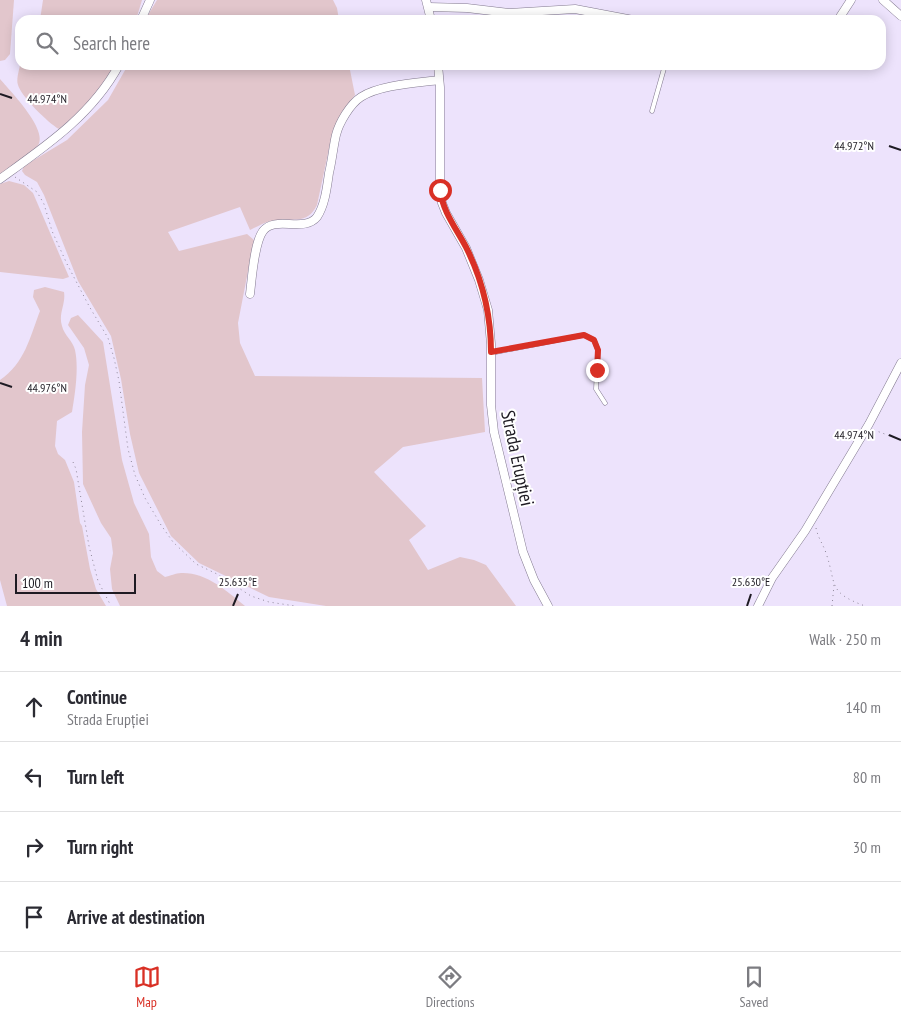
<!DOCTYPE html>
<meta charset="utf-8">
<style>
body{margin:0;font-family:"PT Sans Narrow",sans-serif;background:#f2f2f3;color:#2b2b33}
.scale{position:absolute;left:15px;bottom:12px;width:121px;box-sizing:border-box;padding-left:5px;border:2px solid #1e1b23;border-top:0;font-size:14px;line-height:18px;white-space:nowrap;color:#1e1b23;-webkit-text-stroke:4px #fff;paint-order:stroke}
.stop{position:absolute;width:15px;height:15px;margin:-11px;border:4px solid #d93025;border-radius:50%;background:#fff}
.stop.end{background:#d93025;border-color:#fff;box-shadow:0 1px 5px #0008}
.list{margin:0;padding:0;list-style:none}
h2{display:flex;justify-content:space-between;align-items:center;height:65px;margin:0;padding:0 20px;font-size:21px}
h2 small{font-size:16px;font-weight:400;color:#7c7c81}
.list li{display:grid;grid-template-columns:32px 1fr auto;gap:15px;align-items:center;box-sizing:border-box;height:70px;padding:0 20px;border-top:1px solid #e1e1e2}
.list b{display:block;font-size:19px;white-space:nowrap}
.list p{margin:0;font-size:16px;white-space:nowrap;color:#7c7c81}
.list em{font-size:16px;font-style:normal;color:#7c7c81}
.icon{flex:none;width:28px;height:28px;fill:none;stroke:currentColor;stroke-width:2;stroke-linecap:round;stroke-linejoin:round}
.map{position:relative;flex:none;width:901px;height:606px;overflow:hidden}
.search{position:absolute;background:#fff;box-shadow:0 2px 12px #0003;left:15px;right:15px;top:15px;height:55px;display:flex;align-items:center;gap:12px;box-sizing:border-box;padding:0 18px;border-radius:15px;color:#7c7c81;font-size:19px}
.sheet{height:345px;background:#fff}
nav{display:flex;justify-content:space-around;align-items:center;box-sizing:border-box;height:70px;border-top:1px solid #e1e1e2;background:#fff;font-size:14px;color:#7c7c81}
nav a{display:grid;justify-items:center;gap:2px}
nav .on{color:#d93025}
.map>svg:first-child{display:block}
</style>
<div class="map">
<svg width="901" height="606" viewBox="0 0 901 606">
<rect width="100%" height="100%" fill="#ede3fc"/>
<g fill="#e2c6cc">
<path d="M 0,0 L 14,0 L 10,54 L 5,60 L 0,61 Z"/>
<path d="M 43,0 L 142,0 L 136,20 L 40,20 Z"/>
<path d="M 157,0 L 333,0 L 337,8 L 339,20 L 145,20 Z"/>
<path d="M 20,65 L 115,65 L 90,103 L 59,129 C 48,123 21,96 18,85 C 16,79 19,71 20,65 Z"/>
<path d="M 128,65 L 349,65 L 355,95 L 344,110 L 333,130 L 317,205 C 307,226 291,217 272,221 C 264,222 257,227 250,230 L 240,207 L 168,232 L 179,251 L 247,234 L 254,240 L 238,323 L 240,343 L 255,376 L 482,378 L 485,432 L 403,447 L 374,472 L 426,526 L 409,540 L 428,570 L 460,557 L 474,560 L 486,565 L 516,606 L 326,606 L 269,597 L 199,563 L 171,536 L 139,473 L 130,434 L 121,379 L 111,336 L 78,281 L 44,195 L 37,182 L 25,175 L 22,171 L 24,166 L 67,140 L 108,100 Z"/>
<path d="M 0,79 C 10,91 51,132 37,147 C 28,157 11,165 0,175 Z"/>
<path d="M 9,181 L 24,185 L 33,193 L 69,277 L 63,279 L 0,272 L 0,184 Z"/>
<path d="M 45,287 L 64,292 C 66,304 58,314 62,326 C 64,335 73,341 75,350 C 79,368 75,394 72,412 L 57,421 L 55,446 L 58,454 L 65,460 L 74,482 L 80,523 L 82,526 L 90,569 L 96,589 L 106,606 L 7,606 L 0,580 L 0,380 C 25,363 30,337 40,311 L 33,297 L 34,290 Z"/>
<path d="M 78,315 L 103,342 L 122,460 L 134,503 L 149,534 L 151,557 L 157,571 L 165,577 C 170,576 176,573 181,573 C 206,572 227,591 245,606 L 120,606 L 112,589 L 110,569 L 113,553 L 111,538 L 101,523 L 83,484 L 82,432 L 85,385 L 89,365 L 84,348 L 68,325 L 71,318 Z"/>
</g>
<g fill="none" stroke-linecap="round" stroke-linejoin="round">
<defs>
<g id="lane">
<path d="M 652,111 L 665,65"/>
<path d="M 491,353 L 584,335 L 594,340 L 598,350 L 596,389 L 605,403"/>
</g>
<g id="street">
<path d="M 426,0 L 431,20"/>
<path d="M 883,0 L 901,16"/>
<path d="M 429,7 L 467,8 L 509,13 L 575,9 L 633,20"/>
<path d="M 141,20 L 150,0"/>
<path d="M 838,20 L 851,0"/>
<path d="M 438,65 L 440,87 L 440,190 L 442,203 L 446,213 L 466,248 L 479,280 L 488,310 L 491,344 L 491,405 L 494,432 L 523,552 L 534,580 L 548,606"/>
<path d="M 0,179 C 46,146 92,115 119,65"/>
<path d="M 250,294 C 252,278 254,243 263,231 C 275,215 304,233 317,217 C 325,205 327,187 329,173 C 332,161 333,148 336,135 C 339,123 350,104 361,97 C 380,85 416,83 439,80"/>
<path d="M 758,606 L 772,578 L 805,531 L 869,424 L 901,363"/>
</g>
</defs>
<use href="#lane" stroke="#837a90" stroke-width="5"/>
<use href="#street" stroke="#837a90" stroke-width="9"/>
<g stroke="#8f8899" stroke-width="1" stroke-dasharray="1 4" stroke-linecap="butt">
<path d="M 15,177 L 37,192 L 44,204 L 52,231 L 67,264 L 89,306 L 108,338 L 114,358 L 119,381 L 128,449 L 135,475 L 145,498 L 161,525 L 173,542 L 196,564 L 217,574 L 251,596 L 269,602 L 295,606"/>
<path d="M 874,430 L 901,440"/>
<path d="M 73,462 L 76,469 L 89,546 L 98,581 L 111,606"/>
<path d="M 816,528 C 818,538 823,544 826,553 C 837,585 827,592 865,606"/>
<path d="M 832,606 L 834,585"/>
</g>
<use href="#lane" stroke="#fff" stroke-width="4"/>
<use href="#street" stroke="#fff" stroke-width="8"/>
</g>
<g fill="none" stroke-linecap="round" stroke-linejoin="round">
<path stroke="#d93025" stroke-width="6" d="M 440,190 C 443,212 456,228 466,247 C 482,279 491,316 491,352 L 584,335 L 594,340 L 598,350 L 597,370"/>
</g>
<path fill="none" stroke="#1e1b23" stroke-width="2" d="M 0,94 L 12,98M 889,146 L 901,150M 0,383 L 12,387M 889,435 L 901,440M 233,606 L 238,594M 747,606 L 751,594"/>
<g text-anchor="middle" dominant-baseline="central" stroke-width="4" stroke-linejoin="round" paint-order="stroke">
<g font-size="19" fill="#1e1b23" stroke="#fff">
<text transform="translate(518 458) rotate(78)">Strada Erupției</text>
</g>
</g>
<g font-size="12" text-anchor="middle" fill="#1e1b23" stroke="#fff" stroke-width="4" stroke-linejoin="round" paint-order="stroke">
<text x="47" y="103">44.974°N</text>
<text x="854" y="150">44.972°N</text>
<text x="47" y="392">44.976°N</text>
<text x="854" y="439">44.974°N</text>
<text x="238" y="586">25.635°E</text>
<text x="751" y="586">25.630°E</text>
</g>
</svg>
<div class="scale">100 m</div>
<div class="stop" style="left:440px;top:190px"></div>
<div class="stop end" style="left:597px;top:370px"></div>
<div class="search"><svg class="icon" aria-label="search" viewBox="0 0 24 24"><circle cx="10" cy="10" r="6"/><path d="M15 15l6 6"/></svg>Search here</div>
</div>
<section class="sheet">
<h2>4 min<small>Walk · 250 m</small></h2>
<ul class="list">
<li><svg class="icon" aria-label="ahead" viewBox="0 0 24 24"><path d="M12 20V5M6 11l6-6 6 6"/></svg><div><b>Continue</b><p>Strada Erupției</p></div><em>140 m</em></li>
<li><svg class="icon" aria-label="left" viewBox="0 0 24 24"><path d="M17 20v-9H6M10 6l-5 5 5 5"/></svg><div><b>Turn left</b></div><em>80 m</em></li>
<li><svg class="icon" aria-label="right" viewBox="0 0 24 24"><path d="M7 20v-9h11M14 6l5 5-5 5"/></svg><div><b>Turn right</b></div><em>30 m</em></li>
<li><svg class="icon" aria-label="arrive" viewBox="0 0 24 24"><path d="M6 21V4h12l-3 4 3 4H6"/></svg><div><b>Arrive at destination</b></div></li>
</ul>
</section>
<nav>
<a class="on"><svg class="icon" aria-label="map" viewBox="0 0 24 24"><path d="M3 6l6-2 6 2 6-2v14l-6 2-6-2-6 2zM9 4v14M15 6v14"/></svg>Map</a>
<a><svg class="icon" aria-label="directions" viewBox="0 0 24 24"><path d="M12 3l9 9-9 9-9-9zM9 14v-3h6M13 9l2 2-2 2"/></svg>Directions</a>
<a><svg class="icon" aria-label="saved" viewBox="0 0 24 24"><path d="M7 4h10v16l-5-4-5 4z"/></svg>Saved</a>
</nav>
